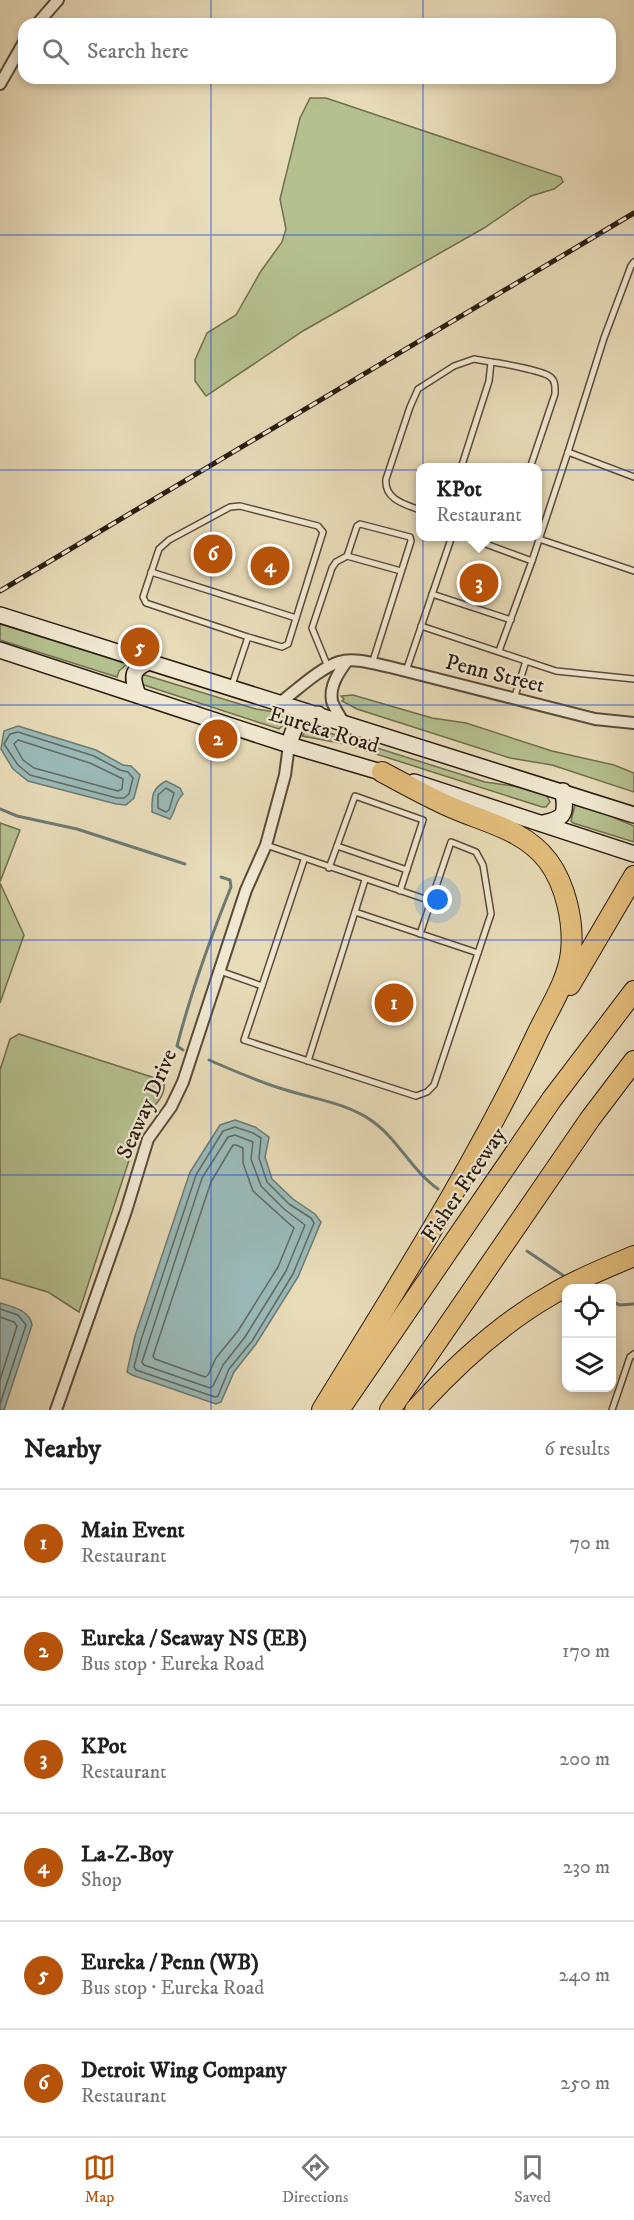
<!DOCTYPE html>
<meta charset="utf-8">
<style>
body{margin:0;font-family:"IM FELL DW Pica",serif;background:#f2f2f2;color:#202124}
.controls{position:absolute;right:18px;bottom:18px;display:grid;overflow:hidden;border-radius:12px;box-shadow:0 3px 9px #0003}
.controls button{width:54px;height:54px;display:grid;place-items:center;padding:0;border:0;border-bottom:2px solid #e0e0e0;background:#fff;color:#202124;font:30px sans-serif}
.you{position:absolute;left:438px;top:900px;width:21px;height:21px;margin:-15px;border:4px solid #fff;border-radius:50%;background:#1a73e8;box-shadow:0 0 0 9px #1a73e833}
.badge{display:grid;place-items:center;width:39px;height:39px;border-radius:50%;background:#b45309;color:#fff;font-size:20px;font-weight:700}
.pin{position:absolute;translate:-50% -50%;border:3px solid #fff;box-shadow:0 2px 6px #0006}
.popup{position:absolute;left:416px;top:463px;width:126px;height:78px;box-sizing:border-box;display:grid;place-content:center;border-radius:12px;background:#fff;filter:drop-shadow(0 2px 4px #0005);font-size:20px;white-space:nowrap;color:#757577}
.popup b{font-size:22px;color:#202124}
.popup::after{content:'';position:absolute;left:50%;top:100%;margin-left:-12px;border:12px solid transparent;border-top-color:#fff}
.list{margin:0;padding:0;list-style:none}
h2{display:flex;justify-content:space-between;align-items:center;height:78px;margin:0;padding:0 24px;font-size:26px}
h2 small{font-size:20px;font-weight:400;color:#757577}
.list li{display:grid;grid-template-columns:39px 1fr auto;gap:18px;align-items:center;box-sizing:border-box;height:108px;padding:0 24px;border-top:2px solid #e0e0e0}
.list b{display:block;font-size:22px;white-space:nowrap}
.list p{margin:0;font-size:20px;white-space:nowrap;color:#757577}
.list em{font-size:20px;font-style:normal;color:#757577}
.icon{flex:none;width:33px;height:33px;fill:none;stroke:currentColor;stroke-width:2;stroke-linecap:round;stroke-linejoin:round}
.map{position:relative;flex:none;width:634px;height:1410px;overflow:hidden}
.search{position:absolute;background:#fff;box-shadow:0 3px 9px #0003;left:18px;right:18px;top:18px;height:66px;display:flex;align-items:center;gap:15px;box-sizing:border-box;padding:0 21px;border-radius:18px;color:#757577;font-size:22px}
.sheet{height:726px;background:#fff}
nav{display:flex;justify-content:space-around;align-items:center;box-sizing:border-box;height:84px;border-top:2px solid #e0e0e0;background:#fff;font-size:16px;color:#757577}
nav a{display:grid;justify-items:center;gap:3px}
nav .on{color:#b45309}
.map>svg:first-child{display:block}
</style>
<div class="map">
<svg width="634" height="1410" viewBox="0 0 634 1410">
<rect width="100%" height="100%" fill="#e8dbb8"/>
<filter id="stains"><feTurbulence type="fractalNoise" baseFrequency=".00333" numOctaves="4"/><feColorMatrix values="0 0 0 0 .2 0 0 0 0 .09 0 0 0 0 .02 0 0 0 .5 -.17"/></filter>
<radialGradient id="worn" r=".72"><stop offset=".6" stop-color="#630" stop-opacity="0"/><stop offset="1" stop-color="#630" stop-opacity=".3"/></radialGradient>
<g fill="#b5c08f" stroke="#6f6e4e" stroke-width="1.5">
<path d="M 310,98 L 326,98 L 561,177 L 563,182 L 554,189 L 531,196 L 484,228 L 303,331 L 206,396 L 195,381 L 195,360 L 207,333 L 236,315 L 261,271 L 282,242 L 286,229 L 280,199 L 300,118 Z"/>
<path d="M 0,624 L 127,663 L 127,664 L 119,671 L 117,677 L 0,640 Z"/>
<path d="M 145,675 L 256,709 L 289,714 L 286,722 L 279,729 L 144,685 L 140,683 L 141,677 Z"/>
<path d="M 353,695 L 432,718 L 466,723 L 552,751 L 614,765 L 634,773 L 634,792 L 552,765 L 510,758 L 357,709 L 342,701 L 344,699 L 341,696 Z"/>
<path d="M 308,729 L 317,729 L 485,782 L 520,787 L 546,795 L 550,802 L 546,807 L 542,807 L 345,744 L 302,736 Z"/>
<path d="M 575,805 L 608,815 L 634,826 L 634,842 L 573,823 L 571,821 Z"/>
<path d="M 0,823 L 20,830 L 0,882 Z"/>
<path d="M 0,883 L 24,935 L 0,1003 Z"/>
<path d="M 19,1034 L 158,1079 L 164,1084 C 166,1096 154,1105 147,1115 C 144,1121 141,1127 138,1133 L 79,1312 L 48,1292 L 0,1278 L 0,1070 L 10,1039 Z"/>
</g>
<g fill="#9ab9b7" stroke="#6d7a73" stroke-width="1.5">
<path d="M 18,726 L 96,750 L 123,765 L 131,766 L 140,775 L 134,798 L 126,805 L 116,804 L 28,781 L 13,769 L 1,749 L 4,731 Z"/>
<path d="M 166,781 L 180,788 L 183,794 C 175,801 176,811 170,819 L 152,812 C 152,797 151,789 166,781 Z"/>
<path d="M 235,1120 L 255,1127 L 269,1137 L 265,1157 L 272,1179 L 293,1199 L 315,1214 L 321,1222 L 298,1277 L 256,1344 L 234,1372 L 221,1402 L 216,1404 L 132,1375 L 127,1372 L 135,1336 L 190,1172 L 220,1125 Z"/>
<path d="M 0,1303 C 13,1307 30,1310 32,1325 L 4,1410 L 0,1410 Z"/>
</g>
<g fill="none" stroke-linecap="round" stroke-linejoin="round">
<g stroke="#626a62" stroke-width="1.5">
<path d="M 18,732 L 94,756 L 120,770 L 128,772 L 133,778 L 129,794 L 124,798 L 117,798 L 30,775 L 18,765 L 4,744 L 10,734 Z"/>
<path d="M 18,740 L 90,763 L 123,779 L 122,789 L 118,791 L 34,768 L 23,760 L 14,744 Z"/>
<path d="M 166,788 L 174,793 L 169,810 L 166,812 L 158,808 L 158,795 Z"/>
<path d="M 235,1127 L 253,1133 L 261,1138 L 259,1158 L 267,1182 L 289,1204 L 311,1218 L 314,1223 L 293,1274 L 252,1341 L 229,1369 L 218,1396 L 215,1397 L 136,1370 L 134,1367 L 141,1340 L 196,1175 L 223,1131 Z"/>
<path d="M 235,1135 L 253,1142 L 251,1159 L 261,1186 L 284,1209 L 305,1225 L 286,1271 L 245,1337 L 223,1365 L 213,1386 L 210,1388 L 144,1365 L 142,1362 L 202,1178 L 228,1137 Z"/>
<path d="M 233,1145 L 236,1145 L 243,1148 L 243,1163 L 253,1191 L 294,1228 L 278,1267 L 238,1331 L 216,1358 L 208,1375 L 205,1377 L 155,1359 L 153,1356 L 211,1182 Z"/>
<path d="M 0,1309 L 18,1315 L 26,1325 L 0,1404"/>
<path d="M 0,1317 L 14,1322 L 17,1326 L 0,1380"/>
</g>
<g stroke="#6d7a73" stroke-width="3">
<path d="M 0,809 L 17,816 L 77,829 L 185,864"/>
<path d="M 183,1050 L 177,1046 C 191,992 210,939 231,887 L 230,880 L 221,877"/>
<path d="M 209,1060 C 234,1071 259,1082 286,1090 C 314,1099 347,1103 372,1121 C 398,1139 412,1171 438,1189"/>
<path d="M 527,1251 L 564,1276"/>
<path d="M 612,1302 L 620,1305 L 634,1304"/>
</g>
<defs>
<g id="lane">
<path d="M 491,362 C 501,363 542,371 549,376 C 556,380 555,388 555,394 L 530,468"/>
<path d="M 568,452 L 604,338 L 631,266 L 634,262"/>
<path d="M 420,510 C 404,504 384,499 386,479 L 410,407 L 418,389 L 454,366 L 474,359 L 491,362 L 489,381 L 461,468"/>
<path d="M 464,536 L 532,561 L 568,452 L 634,477"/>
<path d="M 539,539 L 634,571"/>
<path d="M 347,556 L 401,571"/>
<path d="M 151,572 L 296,618"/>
<path d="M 432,594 L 511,620"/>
<path d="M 421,626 L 556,671 L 634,679"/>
<path d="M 499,651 L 532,561"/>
<path d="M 328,667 L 312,628 L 332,568 L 336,562 L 347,556 L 357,526 L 360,524 L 410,537 L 411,541 L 372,664"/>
<path d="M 406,671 L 452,536"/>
<path d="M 232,685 L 248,637 L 282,647 L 288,644 L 323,532 L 318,526 L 240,506 L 230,507 L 169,540 L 159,549 L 143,597 L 146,603 L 248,637"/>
<path d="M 514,699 L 526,661"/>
<path d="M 266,845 L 431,901"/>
<path d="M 337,846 L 407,870"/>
<path d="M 304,860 L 244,1040 L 416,1096 L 427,1092 L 434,1085 L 478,953 L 355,912"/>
<path d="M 329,868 L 355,796 L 423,820 L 400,891"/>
<path d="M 420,934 L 451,842 L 476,852 L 483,865 L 491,914 L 478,953"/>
<path d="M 220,971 L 262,986"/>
<path d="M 308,1061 L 365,880"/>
<path d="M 612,1410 L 630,1357 L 634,1354"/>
</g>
<g id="street">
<path d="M 37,24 L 58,0"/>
<path d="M 0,84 L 24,42"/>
<path d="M 281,702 C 297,690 320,668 339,662 C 354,657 375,664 390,667 L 595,719 L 634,723"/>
<path d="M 343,722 C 340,716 334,708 332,701 C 329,686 339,672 347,661"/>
<path d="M 56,1410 L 126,1211 L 148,1139 L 171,1107 L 183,1082 L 246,890 L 266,845 L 285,775 L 289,745"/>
</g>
<g id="secondary">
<path d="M 0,615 L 634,815"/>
<path d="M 0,650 L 289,745 L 391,775"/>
<path d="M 138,695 C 131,676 131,669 151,661"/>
<path d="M 289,745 C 295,723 296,721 318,714"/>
<path d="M 414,782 L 634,854"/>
<path d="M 543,823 C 566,818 566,814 563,791"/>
</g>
<g id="highway">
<path d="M 570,985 L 634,876"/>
<path d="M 322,1410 C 397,1287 475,1166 536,1036 C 548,1010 568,981 571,952 C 574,923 566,885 548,861 C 523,828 482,822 446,805 C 424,795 403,783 382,772"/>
<path d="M 339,1410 L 552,1099 L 634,991"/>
<path d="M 390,1410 L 590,1119 L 634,1061"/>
<path d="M 415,1410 C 454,1367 500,1324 551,1295 C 577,1279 606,1268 634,1256"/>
</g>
</defs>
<use href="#lane" stroke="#594b38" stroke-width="8"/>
<use href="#street" stroke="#594b38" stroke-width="14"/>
<use href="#secondary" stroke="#291b0d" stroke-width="18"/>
<use href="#highway" stroke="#291b0d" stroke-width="22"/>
<use href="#lane" stroke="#f0e8d1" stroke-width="5"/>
<use href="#street" stroke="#f0e8d1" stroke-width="10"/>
<use href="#secondary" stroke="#f0e8d1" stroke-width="15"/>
<use href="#highway" stroke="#e4be7c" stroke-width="20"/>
<defs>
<path id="rail" d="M 0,591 L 634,213"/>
</defs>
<use href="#rail" stroke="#291b0d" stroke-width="5"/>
<use href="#rail" stroke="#f0e8d1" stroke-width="3" stroke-dasharray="9" stroke-linecap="butt"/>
</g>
<path fill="none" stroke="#1d4ed8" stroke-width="1.5" stroke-opacity="0.55" d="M 211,0 L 211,24M 423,0 L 423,24M 211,78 L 211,1410M 423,78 L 423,1410M 0,235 L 634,235M 0,470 L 634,470M 0,705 L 634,705M 0,940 L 634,940M 0,1175 L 634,1175"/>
<g text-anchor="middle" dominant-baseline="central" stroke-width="4.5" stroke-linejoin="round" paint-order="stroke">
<g font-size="22" fill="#291b0d" stroke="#f0e8d1">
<text transform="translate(495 674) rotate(14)">Penn Street</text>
<text transform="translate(324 730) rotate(17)">Eureka Road</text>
<text transform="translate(147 1104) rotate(-66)">Seaway Drive</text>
<text transform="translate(464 1185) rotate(-56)">Fisher Freeway</text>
</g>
</g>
<rect width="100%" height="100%" filter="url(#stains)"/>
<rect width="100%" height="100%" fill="url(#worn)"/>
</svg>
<div class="controls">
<button><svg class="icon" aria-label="locate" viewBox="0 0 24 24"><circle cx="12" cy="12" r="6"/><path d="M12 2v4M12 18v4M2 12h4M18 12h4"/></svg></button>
<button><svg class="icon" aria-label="layers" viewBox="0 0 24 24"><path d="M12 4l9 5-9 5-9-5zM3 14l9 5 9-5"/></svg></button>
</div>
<div class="you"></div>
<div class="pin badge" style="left:394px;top:1003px">1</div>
<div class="pin badge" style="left:218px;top:739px">2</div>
<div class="pin badge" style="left:479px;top:583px">3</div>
<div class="popup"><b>KPot</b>Restaurant</div>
<div class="pin badge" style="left:270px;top:566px">4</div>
<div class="pin badge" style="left:140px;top:647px">5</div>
<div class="pin badge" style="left:213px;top:554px">6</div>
<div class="search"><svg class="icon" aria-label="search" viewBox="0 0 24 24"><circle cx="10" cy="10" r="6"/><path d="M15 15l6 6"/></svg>Search here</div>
</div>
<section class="sheet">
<h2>Nearby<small>6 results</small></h2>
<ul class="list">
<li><span class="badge">1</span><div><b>Main Event</b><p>Restaurant</p></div><em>70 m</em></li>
<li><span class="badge">2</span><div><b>Eureka / Seaway NS (EB)</b><p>Bus stop · Eureka Road</p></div><em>170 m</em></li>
<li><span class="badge">3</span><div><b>KPot</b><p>Restaurant</p></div><em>200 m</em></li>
<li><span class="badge">4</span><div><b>La-Z-Boy</b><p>Shop</p></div><em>230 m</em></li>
<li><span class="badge">5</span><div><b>Eureka / Penn (WB)</b><p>Bus stop · Eureka Road</p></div><em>240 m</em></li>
<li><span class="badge">6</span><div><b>Detroit Wing Company</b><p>Restaurant</p></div><em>250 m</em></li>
</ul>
</section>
<nav>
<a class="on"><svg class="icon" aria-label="map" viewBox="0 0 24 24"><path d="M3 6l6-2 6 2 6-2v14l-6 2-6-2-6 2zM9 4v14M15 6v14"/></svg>Map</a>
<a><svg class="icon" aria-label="directions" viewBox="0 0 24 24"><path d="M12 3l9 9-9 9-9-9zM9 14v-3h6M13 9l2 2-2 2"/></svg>Directions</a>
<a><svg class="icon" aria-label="saved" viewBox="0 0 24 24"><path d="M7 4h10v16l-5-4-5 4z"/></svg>Saved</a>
</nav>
